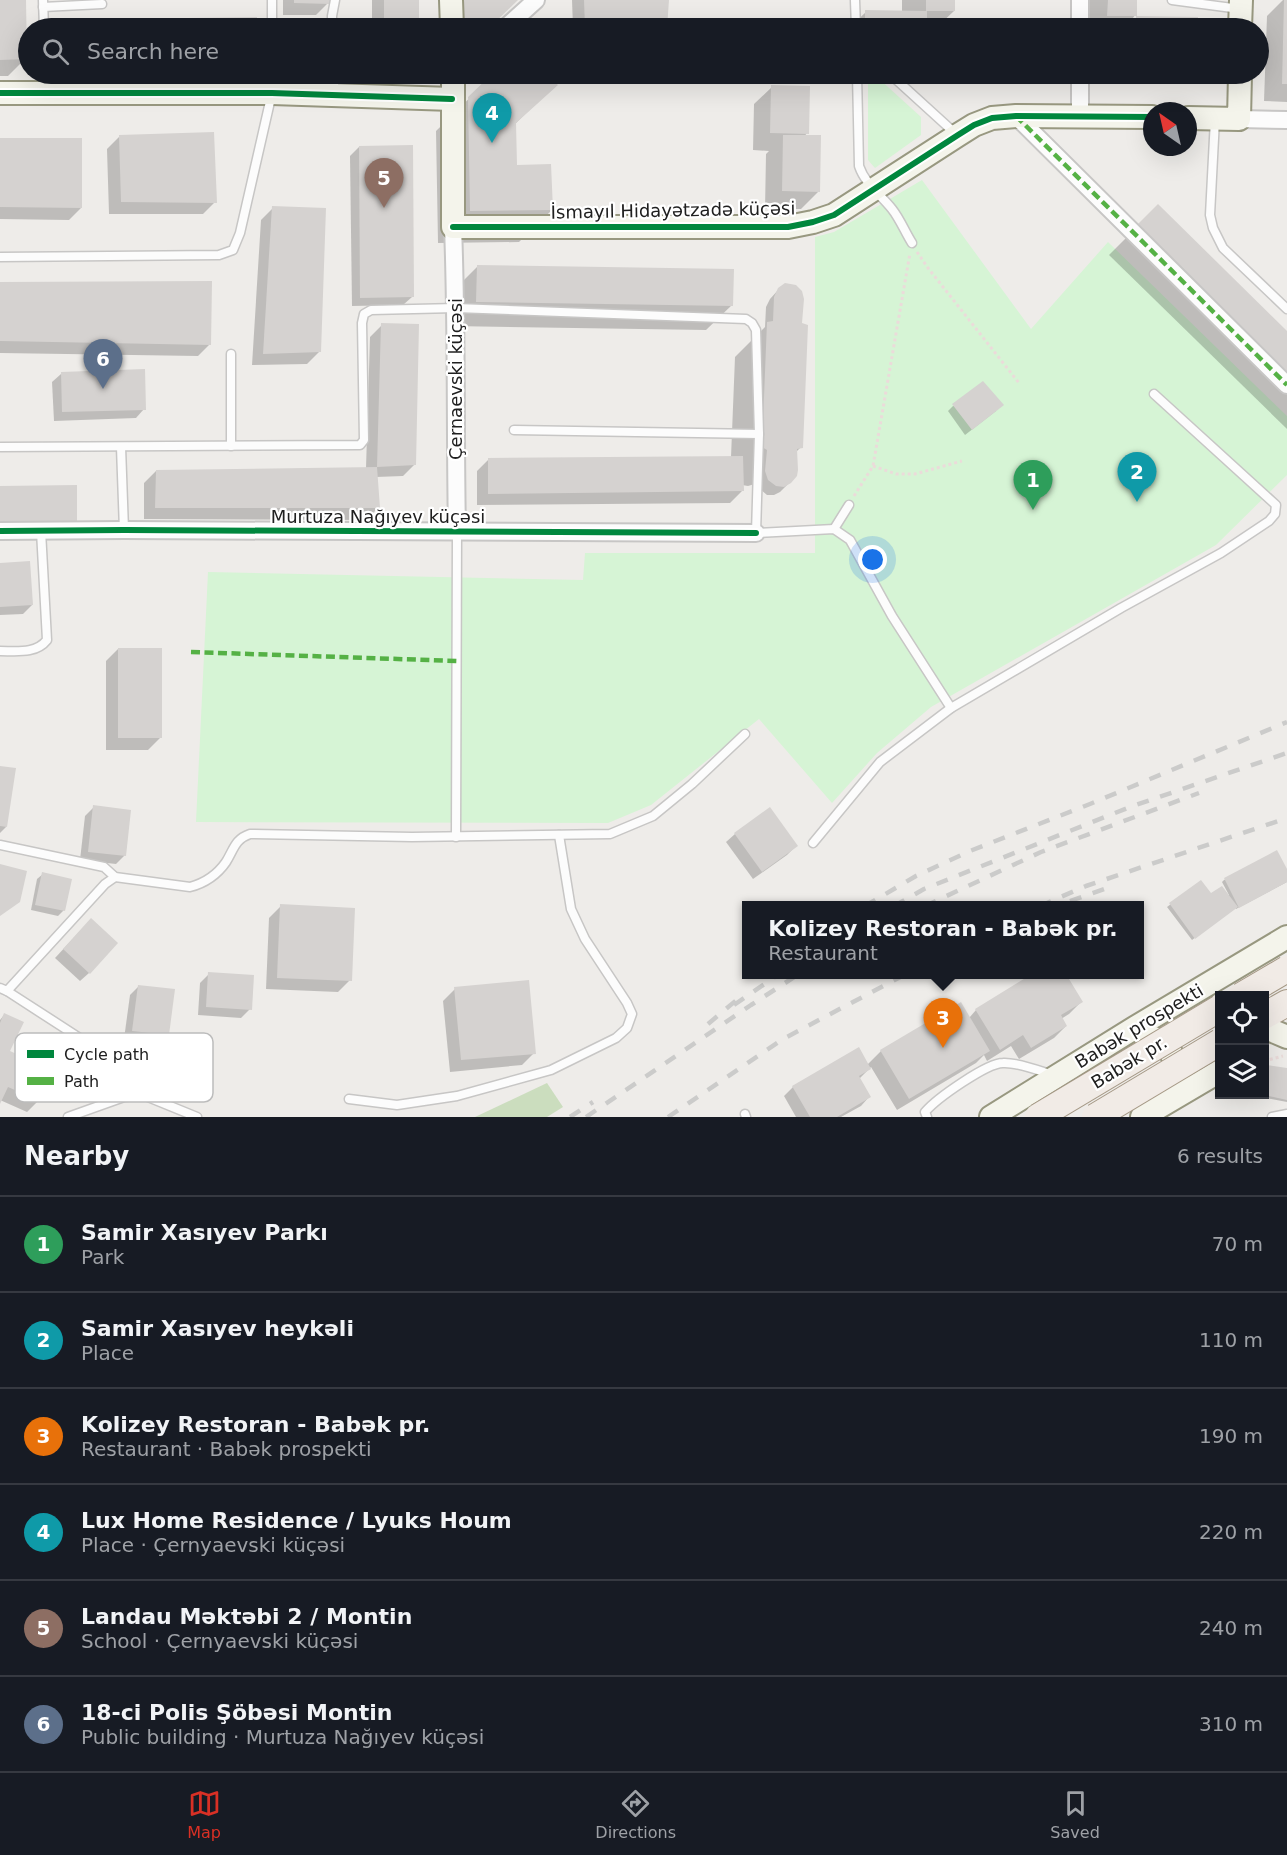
<!DOCTYPE html>
<meta charset="utf-8">
<style>
body{margin:0;font-family:"DejaVu Sans",sans-serif;background:#242831;color:#f1f3f6}
.controls{position:absolute;right:18px;bottom:18px;display:grid;overflow:hidden;border-radius:0px;box-shadow:0 6px 24px #0002}
.controls button{width:54px;height:54px;display:grid;place-items:center;padding:0;border:0;border-bottom:2px solid #363941;background:#171b24;color:#f1f3f6;font:30px sans-serif}
.compass{position:absolute;left:1143px;top:102px;width:54px;height:54px;border-radius:50%;background:#171b24;box-shadow:0 6px 24px #0002;rotate:326deg}
.you{position:absolute;left:873px;top:560px;width:21px;height:21px;margin:-15px;border:4px solid #fff;border-radius:50%;background:#1a73e8;box-shadow:0 0 0 9px #1a73e833}
.badge{display:grid;place-items:center;width:39px;height:39px;border-radius:50%;background:#d93025;color:#fff;font-size:20px;font-weight:700}
.pin{position:absolute;translate:-50% -50px;filter:drop-shadow(0 2px 3px #0008)}
.pin::after{content:'';position:absolute;top:32px;width:21px;height:18px;background:inherit;clip-path:polygon(0 0,100% 0,50% 100%)}
.popup{position:absolute;left:742px;top:901px;width:402px;height:78px;box-sizing:border-box;display:grid;place-content:center;border-radius:0px;background:#171b24;filter:drop-shadow(0 2px 4px #0005);font-size:20px;white-space:nowrap;color:#9ea1a6}
.popup b{font-size:22px;color:#f1f3f6}
.popup::after{content:'';position:absolute;left:50%;top:100%;margin-left:-12px;border:12px solid transparent;border-top-color:#171b24}
.list{margin:0;padding:0;list-style:none}
h2{display:flex;justify-content:space-between;align-items:center;height:78px;margin:0;padding:0 24px;font-size:26px}
h2 small{font-size:20px;font-weight:400;color:#9ea1a6}
.list li{display:grid;grid-template-columns:39px 1fr auto;gap:18px;align-items:center;box-sizing:border-box;height:96px;padding:0 24px;border-top:2px solid #363941}
.list b{display:block;font-size:22px;white-space:nowrap}
.list p{margin:0;font-size:20px;white-space:nowrap;color:#9ea1a6}
.list em{font-size:20px;font-style:normal;color:#9ea1a6}
.icon{flex:none;width:33px;height:33px;fill:none;stroke:currentColor;stroke-width:2;stroke-linecap:round;stroke-linejoin:round}
.map{position:relative;flex:none;width:1287px;height:1117px;overflow:hidden}
.search{position:absolute;background:#171b24;box-shadow:0 6px 24px #0002;left:18px;right:18px;top:18px;height:66px;display:flex;align-items:center;gap:15px;box-sizing:border-box;padding:0 21px;border-radius:33px;color:#9ea1a6;font-size:22px}
.sheet{height:654px;background:#171b24}
nav{display:flex;justify-content:space-around;align-items:center;box-sizing:border-box;height:84px;border-top:2px solid #363941;background:#171b24;font-size:16px;color:#9ea1a6}
nav a{display:grid;justify-items:center;gap:3px}
nav .on{color:#d93025}
.map>svg:first-child{display:block}
</style>
<div class="map">
<svg width="1287" height="1117" viewBox="0 0 1287 1117">
<rect width="100%" height="100%" fill="#eeece9"/>
<path fill="#cbddbe" d="M 547,1083 L 563,1107 L 547,1117 L 475,1117 Z"/>
<g fill="#d6f4d5">
<path d="M 868,77 L 877,77 L 921,117 L 921,135 L 875,168 L 868,160 Z"/>
<path d="M 922,180 L 1031,329 L 1108,242 L 1287,416 L 1287,475 L 1216,545 L 931,707 L 877,753 L 832,803 L 759,719 L 651,805 L 608,823 L 196,822 L 208,572 L 583,580 L 585,553 L 815,553 L 815,237 L 834,232 Z"/>
</g>
<g fill="#0003">
<path d="M 0,0 L 24,0 L 26,58 L 8,76 L 0,76 Z"/>
<path d="M 283,0 L 328,0 L 328,3 L 316,15 L 283,15 Z"/>
<path d="M 372,0 L 417,0 L 417,28 L 335,28 L 342,22 L 372,22 Z"/>
<path d="M 572,0 L 667,0 L 665,28 L 573,28 Z"/>
<path d="M 902,0 L 954,0 L 954,11 L 936,28 L 849,28 L 866,12 L 902,12 Z"/>
<path d="M 1084,0 L 1135,0 L 1135,15 L 1133,18 L 1196,18 L 1196,28 L 1083,28 Z"/>
<path d="M 1283,0 L 1287,0 L 1287,102 L 1264,101 L 1267,16 Z"/>
<path d="M 255,18 L 256,28 L 45,28 L 53,21 Z"/>
<path d="M 494,74 L 544,74 L 555,85 L 514,125 L 515,166 L 552,210 L 519,242 L 438,243 L 436,131 Z"/>
<path d="M 772,87 L 807,133 L 804,137 L 819,191 L 801,209 L 765,209 L 766,154 L 769,151 L 753,150 L 754,104 Z"/>
<path d="M 119,137 L 215,202 L 203,214 L 109,214 L 107,149 Z"/>
<path d="M 0,139 L 81,208 L 69,220 L 0,219 Z"/>
<path d="M 359,147 L 412,297 L 403,305 L 352,306 L 350,156 Z"/>
<path d="M 1158,206 L 1287,333 L 1287,429 L 1109,255 Z"/>
<path d="M 273,208 L 319,352 L 307,364 L 252,365 L 261,220 Z"/>
<path d="M 477,267 L 732,305 L 706,330 L 451,326 L 452,292 Z"/>
<path d="M 0,283 L 210,344 L 198,356 L 0,353 Z"/>
<path d="M 779,289 L 801,322 L 801,447 L 796,452 L 790,482 L 780,492 L 774,495 L 767,495 L 760,489 L 758,483 L 748,486 L 742,485 L 742,491 L 730,503 L 477,505 L 477,471 L 489,459 L 731,457 L 735,357 L 765,327 L 766,307 L 770,299 Z"/>
<path d="M 382,325 L 415,464 L 403,476 L 376,477 L 378,508 L 366,520 L 144,519 L 144,483 L 156,471 L 366,468 L 370,337 Z"/>
<path d="M 61,374 L 144,409 L 136,418 L 54,421 L 52,382 Z"/>
<path d="M 953,406 L 996,411 L 965,435 L 948,411 Z"/>
<path d="M 0,488 L 75,521 L 63,533 L 0,533 Z"/>
<path d="M 0,564 L 32,605 L 23,614 L 0,615 Z"/>
<path d="M 118,649 L 160,738 L 148,750 L 106,750 L 106,661 Z"/>
<path d="M 0,767 L 6,827 L 0,833 Z"/>
<path d="M 94,807 L 125,855 L 116,864 L 80,860 L 85,816 Z"/>
<path d="M 735,834 L 796,846 L 787,855 L 753,879 L 726,842 Z"/>
<path d="M 1277,852 L 1287,872 L 1287,882 L 1236,909 L 1235,907 L 1192,940 L 1167,907 L 1200,882 L 1211,895 L 1227,896 L 1229,895 L 1222,882 L 1224,880 Z"/>
<path d="M 43,874 L 64,910 L 58,916 L 31,910 L 37,879 Z"/>
<path d="M 281,906 L 350,980 L 338,992 L 266,989 L 269,918 Z"/>
<path d="M 82,929 L 89,973 L 80,981 L 55,958 Z"/>
<path d="M 209,974 L 250,1009 L 241,1018 L 198,1015 L 200,983 Z"/>
<path d="M 139,986 L 167,1035 L 158,1043 L 124,1039 L 130,995 Z"/>
<path d="M 455,989 L 534,1053 L 522,1065 L 450,1072 L 443,1001 Z"/>
<path d="M 1081,1002 L 1069,1014 L 1061,1019 L 1066,1026 L 1054,1038 L 1019,1059 L 1011,1046 L 987,1061 L 984,1055 L 976,1063 L 897,1110 L 871,1067 L 859,1079 L 869,1097 L 861,1106 L 841,1117 L 796,1117 L 784,1096 L 793,1087 L 867,1065 L 881,1051 L 969,1018 L 976,1010 Z"/>
<path d="M 4,1015 L 8,1052 L 39,1100 L 27,1112 L 0,1100 L 0,1020 Z"/>
<path d="M 76,1059 L 98,1087 L 95,1090 L 63,1101 L 60,1094 Z"/>
<path d="M 1266,1067 L 1287,1070 L 1287,1102 L 1266,1098 L 1263,1094 L 1264,1068 Z"/>
</g>
<g fill="#d5d2d0">
<path d="M 0,0 L 26,0 L 27,59 L 0,60 Z"/>
<path d="M 294,0 L 330,0 L 330,4 L 294,3 Z"/>
<path d="M 384,0 L 419,0 L 419,28 L 341,28 L 341,21 L 384,21 Z"/>
<path d="M 452,0 L 518,0 L 489,28 L 453,28 Z"/>
<path d="M 584,0 L 669,0 L 667,28 L 585,28 Z"/>
<path d="M 926,0 L 955,0 L 955,11 L 927,11 L 927,28 L 865,28 L 865,10 L 926,11 Z"/>
<path d="M 1108,0 L 1137,0 L 1137,16 L 1107,16 Z"/>
<path d="M 1284,0 L 1287,0 L 1287,84 L 1282,84 Z"/>
<path d="M 1136,16 L 1198,17 L 1197,28 L 1136,28 Z"/>
<path d="M 257,17 L 257,28 L 52,28 L 52,20 Z"/>
<rect x="1100" y="22" width="28" height="6"/>
<path d="M 492,74 L 546,74 L 558,85 L 516,123 L 517,165 L 551,164 L 553,210 L 470,211 L 468,97 Z"/>
<path d="M 771,85 L 810,86 L 809,134 L 770,133 Z"/>
<path d="M 214,132 L 217,203 L 121,202 L 119,135 Z"/>
<path d="M 783,135 L 821,135 L 820,192 L 782,191 Z"/>
<path d="M 0,138 L 82,138 L 82,208 L 0,207 Z"/>
<path d="M 413,145 L 414,297 L 360,298 L 359,146 Z"/>
<path d="M 1158,204 L 1287,331 L 1287,380 L 1133,229 Z"/>
<path d="M 272,206 L 326,208 L 321,352 L 263,354 Z"/>
<path d="M 477,265 L 734,269 L 733,306 L 476,302 Z"/>
<path d="M 212,281 L 211,345 L 0,341 L 0,282 Z"/>
<path d="M 785,283 L 796,285 L 802,291 L 804,299 L 802,323 L 808,325 L 803,448 L 797,449 L 798,470 L 797,476 L 791,483 L 784,487 L 776,486 L 768,480 L 765,471 L 767,450 L 762,447 L 767,322 L 773,321 L 774,297 L 778,288 Z"/>
<path d="M 381,323 L 419,324 L 416,465 L 377,467 L 380,508 L 155,508 L 156,470 L 377,467 Z"/>
<path d="M 145,369 L 146,410 L 62,412 L 61,372 Z"/>
<path d="M 983,381 L 1004,405 L 972,430 L 952,404 Z"/>
<path d="M 743,456 L 744,491 L 488,494 L 488,458 Z"/>
<path d="M 77,485 L 77,521 L 0,522 L 0,486 Z"/>
<path d="M 30,561 L 33,605 L 0,607 L 0,563 Z"/>
<rect x="118" y="648" width="44" height="90"/>
<path d="M 0,766 L 16,768 L 7,827 L 0,826 Z"/>
<path d="M 93,805 L 131,810 L 126,856 L 88,852 Z"/>
<path d="M 770,807 L 798,846 L 762,872 L 734,833 Z"/>
<path d="M 1277,850 L 1287,869 L 1287,882 L 1239,908 L 1224,878 Z"/>
<path d="M 0,864 L 27,871 L 20,902 L 0,916 Z"/>
<path d="M 42,872 L 72,879 L 65,911 L 35,905 Z"/>
<path d="M 1201,880 L 1211,893 L 1222,886 L 1238,907 L 1195,939 L 1169,903 Z"/>
<path d="M 280,904 L 355,908 L 352,981 L 277,978 Z"/>
<path d="M 91,918 L 118,943 L 90,974 L 63,949 Z"/>
<path d="M 208,972 L 254,975 L 252,1010 L 206,1007 Z"/>
<path d="M 1032,974 L 1066,974 L 1083,1002 L 1061,1015 L 1067,1026 L 1031,1048 L 1023,1035 L 1000,1050 L 975,1009 Z"/>
<path d="M 529,980 L 536,1054 L 461,1060 L 454,987 Z"/>
<path d="M 138,985 L 175,989 L 169,1035 L 132,1031 Z"/>
<path d="M 961,1002 L 990,1051 L 909,1099 L 880,1050 Z"/>
<path d="M 4,1013 L 24,1022 L 10,1051 L 54,1071 L 40,1101 L 8,1087 L 0,1104 L 0,1023 Z"/>
<path d="M 859,1047 L 871,1069 L 859,1076 L 871,1097 L 837,1117 L 810,1117 L 792,1086 Z"/>
<path d="M 76,1057 L 95,1065 L 91,1075 L 100,1079 L 99,1088 L 65,1100 L 61,1091 Z"/>
<path d="M 1266,1065 L 1287,1068 L 1287,1100 L 1269,1096 L 1264,1091 Z"/>
</g>
<g fill="none" stroke-linecap="round" stroke-linejoin="round">
<defs>
<g id="lane">
<path d="M 43,0 L 44,28"/>
<path d="M 855,0 L 856,28"/>
<path d="M 1172,0 L 1240,9"/>
<path d="M 43,7 L 102,4"/>
<path d="M 272,28 L 272,0"/>
<path d="M 332,28 L 332,16 L 335,0"/>
<path d="M 45,74 L 46,91"/>
<path d="M 334,74 L 334,95"/>
<path d="M 857,74 L 859,166 C 865,184 881,195 892,209 C 900,219 905,232 912,243"/>
<path d="M 890,74 L 957,135"/>
<path d="M 1215,119 L 1210,215 L 1213,228 L 1223,248 L 1287,309"/>
<path d="M 0,257 L 219,255 L 233,250 L 240,233 L 272,93 L 272,74"/>
<path d="M 231,354 L 231,446"/>
<path d="M 514,430 L 759,434"/>
<path d="M 0,447 L 360,445 L 364,440 L 362,323 L 364,314 L 371,310 L 456,308 L 746,319 L 752,323 L 756,330 L 759,434 L 756,533 L 834,529 L 850,540 L 892,616 L 951,708"/>
<path d="M 121,447 L 124,530"/>
<path d="M 834,529 L 849,505"/>
<path d="M 0,651 C 17,651 36,654 47,640 L 41,531"/>
<path d="M 456,837 L 457,532"/>
<path d="M 813,843 L 880,762 L 951,708 L 1121,608 L 1221,553 L 1269,521 L 1275,514 L 1276,505 L 1154,394"/>
<path d="M 0,845 L 104,867 L 115,877 L 190,887 C 205,883 217,875 226,862 C 234,849 235,839 250,834 L 412,837 L 610,834 L 653,816 L 692,784 L 745,734"/>
<path d="M 0,988 L 7,991 L 105,884 L 115,877"/>
<path d="M 7,991 L 92,1046"/>
<path d="M 349,1099 L 397,1105 L 457,1096 L 551,1070 L 616,1038 L 627,1028 L 632,1014 L 627,1003 L 585,939 L 571,909 L 559,835"/>
<path d="M 745,1114 L 746,1117"/>
<path d="M 68,1117 L 124,1097 L 143,1095 L 197,1117"/>
<path d="M 927,1117 L 925,1112 C 937,1098 987,1063 1003,1063 C 1017,1062 1040,1071 1053,1075"/>
<path d="M 1272,1117 L 1287,1114"/>
</g>
<g id="street">
<path d="M 1080,0 L 1080,28"/>
<path d="M 505,28 L 536,0"/>
<path d="M 1080,74 L 1080,116"/>
<path d="M 1016,116 L 1287,385"/>
<path d="M 1239,119 L 1287,120"/>
<path d="M 453,227 C 457,328 455,430 457,532"/>
<path d="M 0,531 L 124,530 L 756,533"/>
</g>
<g id="secondary">
<path d="M 451,0 L 452,28"/>
<path d="M 1240,28 L 1241,0"/>
<path d="M 453,74 L 453,227 L 788,227 L 813,222 L 834,215 L 958,135 L 974,125 L 992,118 L 1016,116 L 1152,117"/>
<path d="M 0,93 L 272,93 L 452,99"/>
<path d="M 1188,118 L 1239,119 L 1240,74"/>
<path d="M 1264,1022 L 1273,1031 L 1287,1037"/>
<path d="M 1147,1035 C 1166,1042 1180,1058 1176,1079 C 1174,1089 1164,1099 1158,1107"/>
<path d="M 991,1117 L 1136,1027 L 1287,937"/>
<path d="M 1142,1117 L 1220,1071"/>
</g>
<path id="primary" d="M 1264,1016 L 1287,1003"/>
</defs>
<use href="#lane" stroke="#c7c6c5" stroke-width="11"/>
<use href="#street" stroke="#c7c6c5" stroke-width="20"/>
<use href="#secondary" stroke="#989880" stroke-width="26"/>
<use href="#primary" stroke="#a59885" stroke-width="28"/>
<g stroke="#ebdbda" stroke-width="3" stroke-dasharray="3 3" stroke-linecap="butt">
<path d="M 917,252 L 928,268 L 1019,383"/>
<path d="M 873,466 L 896,474 L 915,474 L 962,461"/>
<path d="M 854,496 L 873,466 L 910,253"/>
<path d="M 1264,1061 L 1283,1056"/>
</g>
<use href="#lane" stroke="#fcfcfc" stroke-width="8"/>
<use href="#street" stroke="#fcfcfc" stroke-width="16"/>
<use href="#secondary" stroke="#f4f4eb" stroke-width="22"/>
<use href="#primary" stroke="#f1ebe6" stroke-width="26"/>
<g stroke="#cbcbca" stroke-width="4.5" stroke-dasharray="12 12" stroke-linecap="butt">
<path d="M 1070,901 L 1110,887"/>
<path d="M 865,906 L 916,876 L 970,851 L 1090,804 L 1287,722"/>
<path d="M 894,906 L 924,889 L 1130,807 L 1287,753"/>
<path d="M 925,906 L 1041,852 L 1199,793"/>
<path d="M 1040,906 L 1086,886 L 1287,818"/>
<path d="M 734,1005 L 779,974"/>
<path d="M 708,1024 L 739,998"/>
<path d="M 570,1117 L 593,1102"/>
<path d="M 586,1117 L 751,1005 L 799,974"/>
<path d="M 668,1117 L 783,1039 L 906,974"/>
</g>
<defs>
<g id="primary-bridge">
<path d="M 1241,996 L 1287,969"/>
<path d="M 1038,1117 L 1220,1008"/>
<path d="M 1095,1117 L 1220,1042"/>
</g>
</defs>
<use href="#primary-bridge" stroke="#a59885" stroke-width="28" stroke-linecap="butt"/>
<use href="#primary-bridge" stroke="#f1ebe6" stroke-width="26"/>
<g stroke="#55b145" stroke-width="4.5" stroke-dasharray="9 4.5" stroke-linecap="butt">
<path d="M 1016,116 L 1287,385"/>
<path d="M 191,652 L 457,661"/>
</g>
<defs>
<g id="cycleway">
<path d="M 0,93 L 272,93 L 452,99"/>
<path d="M 453,227 L 788,227 L 813,222 L 834,215 L 958,135 L 974,125 L 992,118 L 1016,116 L 1152,117"/>
<path d="M 0,531 L 124,530 L 756,533"/>
</g>
</defs>
<use href="#cycleway" stroke="#fff" stroke-width="10"/>
<use href="#cycleway" stroke="#00873e" stroke-width="6"/>
</g>
<g text-anchor="middle" dominant-baseline="central" stroke-width="4.5" stroke-linejoin="round" paint-order="stroke">
<g font-size="18" fill="#202020" stroke="#fff">
<text transform="translate(673 210) rotate(-1)">İsmayıl Hidayətzadə küçəsi</text>
<text transform="translate(455 379) rotate(-90)">Çernaevski küçəsi</text>
<text x="378" y="516">Murtuza Nağıyev küçəsi</text>
<text transform="translate(1139 1026) rotate(-31)">Babək prospekti</text>
<text transform="translate(1129 1062) rotate(-31)">Babək pr.</text>
</g>
</g>
<rect x="15" y="1033" width="198" height="69" rx="9" fill="#fff" stroke="#bcbcbc" stroke-width="1.5"/>
<rect x="27" y="1050" width="27" height="8" fill="#00873e"/>
<rect x="27" y="1077" width="27" height="8" fill="#55b145"/>
<g font-size="16" fill="#202020">
<text x="64" y="1060">Cycle path</text>
<text x="64" y="1087">Path</text>
</g>
</svg>
<div class="controls">
<button><svg class="icon" aria-label="locate" viewBox="0 0 24 24"><circle cx="12" cy="12" r="6"/><path d="M12 2v4M12 18v4M2 12h4M18 12h4"/></svg></button>
<button><svg class="icon" aria-label="layers" viewBox="0 0 24 24"><path d="M12 4l9 5-9 5-9-5zM3 14l9 5 9-5"/></svg></button>
</div>
<svg class="compass" viewBox="-18 -18 36 36"><path d="M0-13l5 13h-10z" fill="#e53935"/><path d="M0 13l5-13h-10z" fill="#9ea1a6"/></svg>
<div class="you"></div>
<div class="pin badge" style="left:1033px;top:510px;background:#2e9e5b">1</div>
<div class="pin badge" style="left:1137px;top:502px;background:#0f9aa8">2</div>
<div class="pin badge" style="left:943px;top:1048px;background:#e8710a">3</div>
<div class="popup"><b>Kolizey Restoran - Babək pr.</b>Restaurant</div>
<div class="pin badge" style="left:492px;top:143px;background:#0f9aa8">4</div>
<div class="pin badge" style="left:384px;top:208px;background:#8d6e63">5</div>
<div class="pin badge" style="left:103px;top:389px;background:#5c6f8a">6</div>
<div class="search"><svg class="icon" aria-label="search" viewBox="0 0 24 24"><circle cx="10" cy="10" r="6"/><path d="M15 15l6 6"/></svg>Search here</div>
</div>
<section class="sheet">
<h2>Nearby<small>6 results</small></h2>
<ul class="list">
<li><span class="badge" style="background:#2e9e5b">1</span><div><b>Samir Xasıyev Parkı</b><p>Park</p></div><em>70 m</em></li>
<li><span class="badge" style="background:#0f9aa8">2</span><div><b>Samir Xasıyev heykəli</b><p>Place</p></div><em>110 m</em></li>
<li><span class="badge" style="background:#e8710a">3</span><div><b>Kolizey Restoran - Babək pr.</b><p>Restaurant · Babək prospekti</p></div><em>190 m</em></li>
<li><span class="badge" style="background:#0f9aa8">4</span><div><b>Lux Home Residence / Lyuks Houm</b><p>Place · Çernyaevski küçəsi</p></div><em>220 m</em></li>
<li><span class="badge" style="background:#8d6e63">5</span><div><b>Landau Məktəbi 2 / Montin</b><p>School · Çernyaevski küçəsi</p></div><em>240 m</em></li>
<li><span class="badge" style="background:#5c6f8a">6</span><div><b>18-ci Polis Şöbəsi Montin</b><p>Public building · Murtuza Nağıyev küçəsi</p></div><em>310 m</em></li>
</ul>
</section>
<nav>
<a class="on"><svg class="icon" aria-label="map" viewBox="0 0 24 24"><path d="M3 6l6-2 6 2 6-2v14l-6 2-6-2-6 2zM9 4v14M15 6v14"/></svg>Map</a>
<a><svg class="icon" aria-label="directions" viewBox="0 0 24 24"><path d="M12 3l9 9-9 9-9-9zM9 14v-3h6M13 9l2 2-2 2"/></svg>Directions</a>
<a><svg class="icon" aria-label="saved" viewBox="0 0 24 24"><path d="M7 4h10v16l-5-4-5 4z"/></svg>Saved</a>
</nav>
